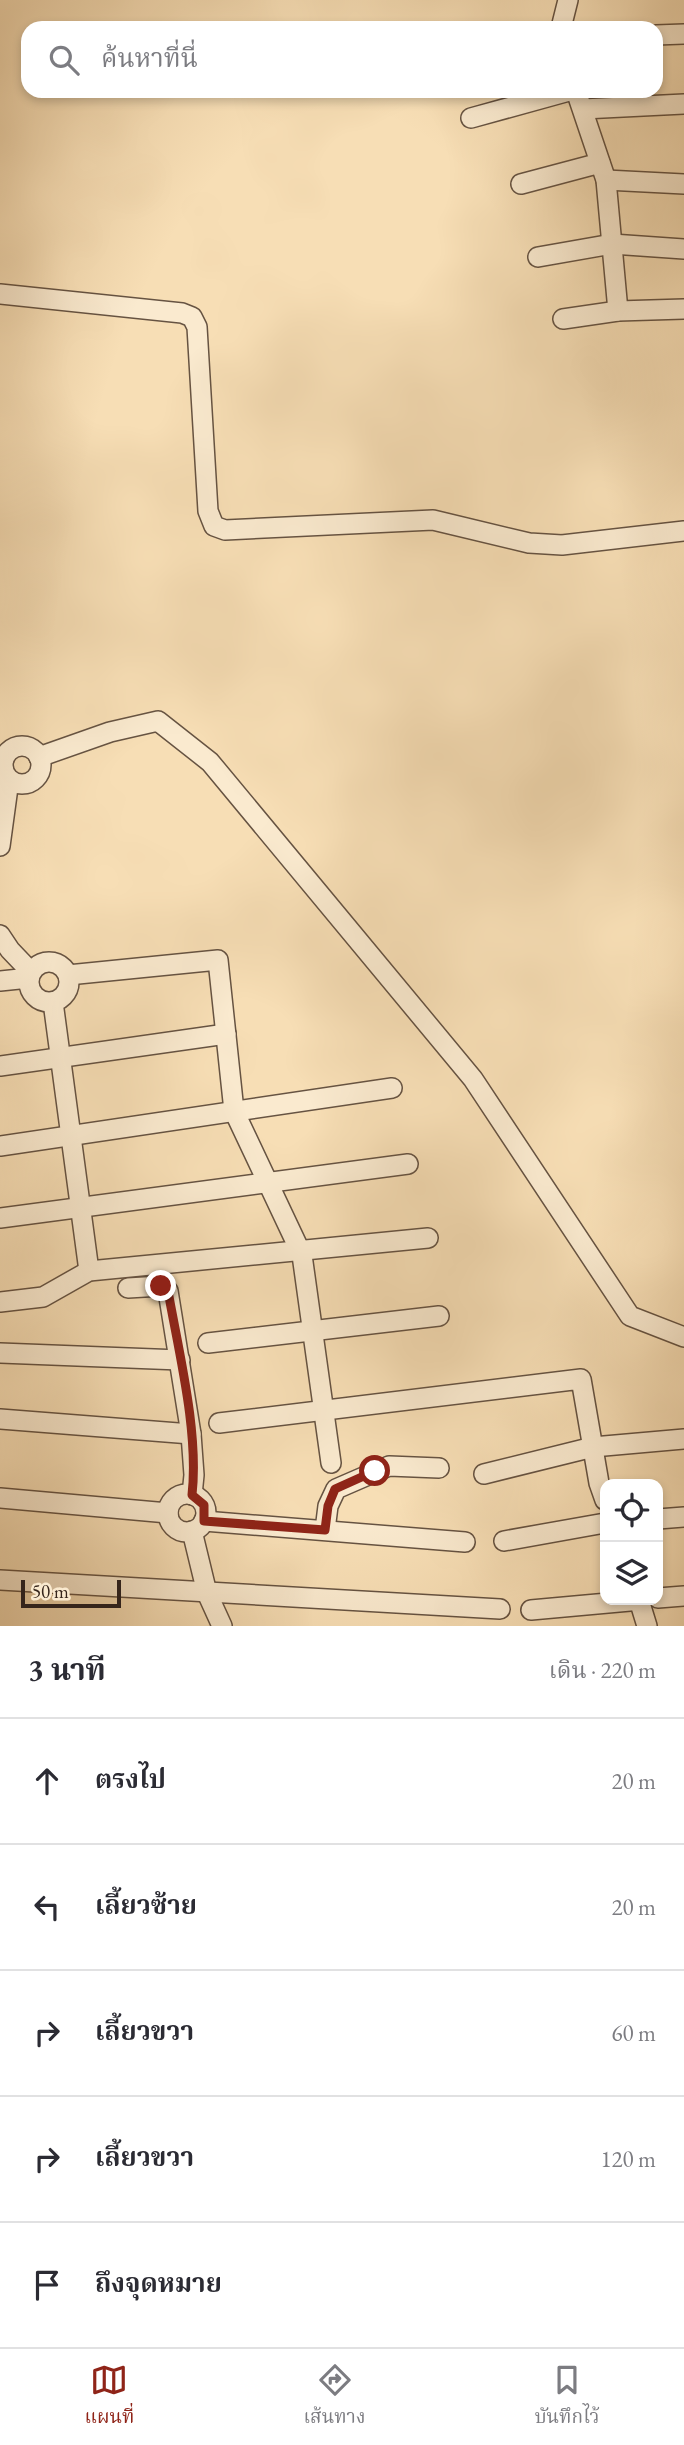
<!DOCTYPE html>
<html lang="th">
<meta charset="utf-8">
<style>
body{margin:0;font-family:"EB Garamond","Noto Serif Thai",serif;background:#f2f2f3;color:#2b2b33}
.controls{position:absolute;right:21px;bottom:21px;display:grid;overflow:hidden;border-radius:14px;box-shadow:0 4px 10px #0003}
.controls button{width:63px;height:63px;display:grid;place-items:center;padding:0;border:0;border-bottom:2px solid #e1e1e2;background:#fff;color:#2b2b33;font:35px sans-serif}
.scale{position:absolute;left:21px;bottom:18px;width:100px;box-sizing:border-box;padding-left:7px;border:4px solid #36251b;border-top:0;font-size:19px;line-height:24px;white-space:nowrap;color:#36251b;-webkit-text-stroke:5px #faeacf;paint-order:stroke}
.stop{position:absolute;width:21px;height:21px;margin:-16px;border:5px solid #8f2418;border-radius:50%;background:#fff}
.stop.end{background:#8f2418;border-color:#fff;box-shadow:0 2px 7px #0008}
.list{margin:0;padding:0;list-style:none}
h2{display:flex;justify-content:space-between;align-items:center;height:91px;margin:0;padding:0 28px;font-size:30px}
h2 small{font-size:23px;font-weight:400;color:#7c7c81}
.list li{display:grid;grid-template-columns:46px 1fr auto;gap:21px;align-items:center;box-sizing:border-box;height:126px;padding:0 28px;border-top:2px solid #e1e1e2}
.list b{display:block;font-size:26px;white-space:nowrap}
.list em{font-size:23px;font-style:normal;color:#7c7c81}
.icon{flex:none;width:38px;height:38px;fill:none;stroke:currentColor;stroke-width:2;stroke-linecap:round;stroke-linejoin:round}
.map{position:relative;flex:none;width:684px;height:1626px;overflow:hidden}
.search{position:absolute;background:#fff;box-shadow:0 4px 10px #0003;left:21px;right:21px;top:21px;height:77px;display:flex;align-items:center;gap:18px;box-sizing:border-box;padding:0 24px;border-radius:21px;color:#7c7c81;font-size:26px}
.sheet{height:721px;background:#fff}
nav{display:flex;justify-content:space-around;align-items:center;box-sizing:border-box;height:98px;border-top:2px solid #e1e1e2;background:#fff;font-size:19px;color:#7c7c81}
nav a{display:grid;justify-items:center;gap:4px}
nav .on{color:#8f2418}
.map>svg:first-child{display:block}
</style>
<div class="map">
<svg width="684" height="1626" viewBox="0 0 684 1626">
<rect width="100%" height="100%" fill="#f7deb5"/>
<filter id="stains"><feTurbulence type="fractalNoise" baseFrequency=".00286" numOctaves="4"/><feColorMatrix values="0 0 0 0 .2 0 0 0 0 .09 0 0 0 0 .02 0 0 0 .5 -.17"/></filter>
<radialGradient id="worn" r=".72"><stop offset=".6" stop-color="#630" stop-opacity="0"/><stop offset="1" stop-color="#630" stop-opacity=".3"/></radialGradient>
<g fill="none" stroke-linecap="round" stroke-linejoin="round">
<defs>
<g id="minor">
<path d="M 561,28 L 568,0"/>
<path d="M 656,35 L 684,34"/>
<path d="M 576,91 L 606,180 L 618,311"/>
<path d="M 583,109 L 684,104"/>
<path d="M 471,118 L 569,91"/>
<path d="M 606,180 L 684,184"/>
<path d="M 521,184 L 600,163"/>
<path d="M 538,257 L 612,244 L 684,249"/>
<path d="M 0,294 L 182,313 L 192,317 L 197,327 L 208,511 L 214,526 L 225,530 L 433,520 L 529,543 L 562,545 L 684,531"/>
<path d="M 563,319 L 618,311 L 684,309"/>
<circle cx="22" cy="765" r="19"/>
<path d="M 39,757 L 110,732 L 158,721 L 210,762 L 473,1079 L 630,1316 L 684,1337"/>
<path d="M 0,846 L 9,780"/>
<path d="M 0,935 L 10,950 L 31,972"/>
<circle cx="49" cy="982" r="20"/>
<path d="M 68,975 L 218,960 L 234,1111 L 302,1255 L 331,1463"/>
<path d="M 0,981 L 29,978"/>
<path d="M 53,1002 L 89,1271"/>
<path d="M 0,1066 L 226,1034"/>
<path d="M 0,1146 L 392,1088"/>
<path d="M 0,1218 L 408,1164"/>
<path d="M 128,1288 L 161,1286 L 168,1291 L 191,1434 L 194,1475 L 192,1495"/>
<path d="M 0,1302 L 43,1297 L 89,1271 L 428,1238"/>
<path d="M 208,1343 L 439,1316"/>
<path d="M 0,1353 L 180,1360"/>
<path d="M 0,1419 L 191,1434"/>
<path d="M 219,1423 L 581,1379 L 599,1483 L 605,1500"/>
<path d="M 484,1474 L 593,1447 L 684,1439"/>
<circle cx="187" cy="1513" r="19"/>
<path d="M 0,1498 L 168,1513"/>
<path d="M 658,1519 L 684,1517"/>
<path d="M 204,1521 L 465,1542"/>
<path d="M 325,1530 L 328,1506 L 336,1489 L 389,1466 L 439,1468"/>
<path d="M 192,1531 L 207,1593 L 222,1626"/>
<path d="M 504,1541 L 605,1523"/>
<path d="M 0,1580 L 500,1609"/>
<path d="M 658,1598 L 684,1596"/>
<path d="M 639,1600 L 647,1626"/>
<path d="M 531,1610 L 641,1600"/>
</g>
</defs>
<use href="#minor" stroke="#665342" stroke-width="22"/>
<use href="#minor" stroke="#faeacf" stroke-width="19"/>
</g>
<g fill="none" stroke-linecap="round" stroke-linejoin="round">
<path stroke="#8f2418" stroke-width="9" d="M 161,1286 L 168,1291 C 179,1353 199,1433 192,1495 L 204,1505 L 204,1521 L 325,1530 L 328,1506 L 335,1489 L 375,1471"/>
</g>
<rect width="100%" height="100%" filter="url(#stains)"/>
<rect width="100%" height="100%" fill="url(#worn)"/>
</svg>
<div class="controls">
<button><svg class="icon" aria-label="locate" viewBox="0 0 24 24"><circle cx="12" cy="12" r="6"/><path d="M12 2v4M12 18v4M2 12h4M18 12h4"/></svg></button>
<button><svg class="icon" aria-label="layers" viewBox="0 0 24 24"><path d="M12 4l9 5-9 5-9-5zM3 14l9 5 9-5"/></svg></button>
</div>
<div class="scale">50 m</div>
<div class="stop" style="left:375px;top:1471px"></div>
<div class="stop end" style="left:161px;top:1286px"></div>
<div class="search"><svg class="icon" aria-label="search" viewBox="0 0 24 24"><circle cx="10" cy="10" r="6"/><path d="M15 15l6 6"/></svg>ค้นหาที่นี่</div>
</div>
<section class="sheet">
<h2>3 นาที<small>เดิน · 220 m</small></h2>
<ul class="list">
<li><svg class="icon" aria-label="ahead" viewBox="0 0 24 24"><path d="M12 20V5M6 11l6-6 6 6"/></svg><div><b>ตรงไป</b></div><em>20 m</em></li>
<li><svg class="icon" aria-label="left" viewBox="0 0 24 24"><path d="M17 20v-9H6M10 6l-5 5 5 5"/></svg><div><b>เลี้ยวซ้าย</b></div><em>20 m</em></li>
<li><svg class="icon" aria-label="right" viewBox="0 0 24 24"><path d="M7 20v-9h11M14 6l5 5-5 5"/></svg><div><b>เลี้ยวขวา</b></div><em>60 m</em></li>
<li><svg class="icon" aria-label="right" viewBox="0 0 24 24"><path d="M7 20v-9h11M14 6l5 5-5 5"/></svg><div><b>เลี้ยวขวา</b></div><em>120 m</em></li>
<li><svg class="icon" aria-label="arrive" viewBox="0 0 24 24"><path d="M6 21V4h12l-3 4 3 4H6"/></svg><div><b>ถึงจุดหมาย</b></div></li>
</ul>
</section>
<nav>
<a class="on"><svg class="icon" aria-label="map" viewBox="0 0 24 24"><path d="M3 6l6-2 6 2 6-2v14l-6 2-6-2-6 2zM9 4v14M15 6v14"/></svg>แผนที่</a>
<a><svg class="icon" aria-label="directions" viewBox="0 0 24 24"><path d="M12 3l9 9-9 9-9-9zM9 14v-3h6M13 9l2 2-2 2"/></svg>เส้นทาง</a>
<a><svg class="icon" aria-label="saved" viewBox="0 0 24 24"><path d="M7 4h10v16l-5-4-5 4z"/></svg>บันทึกไว้</a>
</nav>
